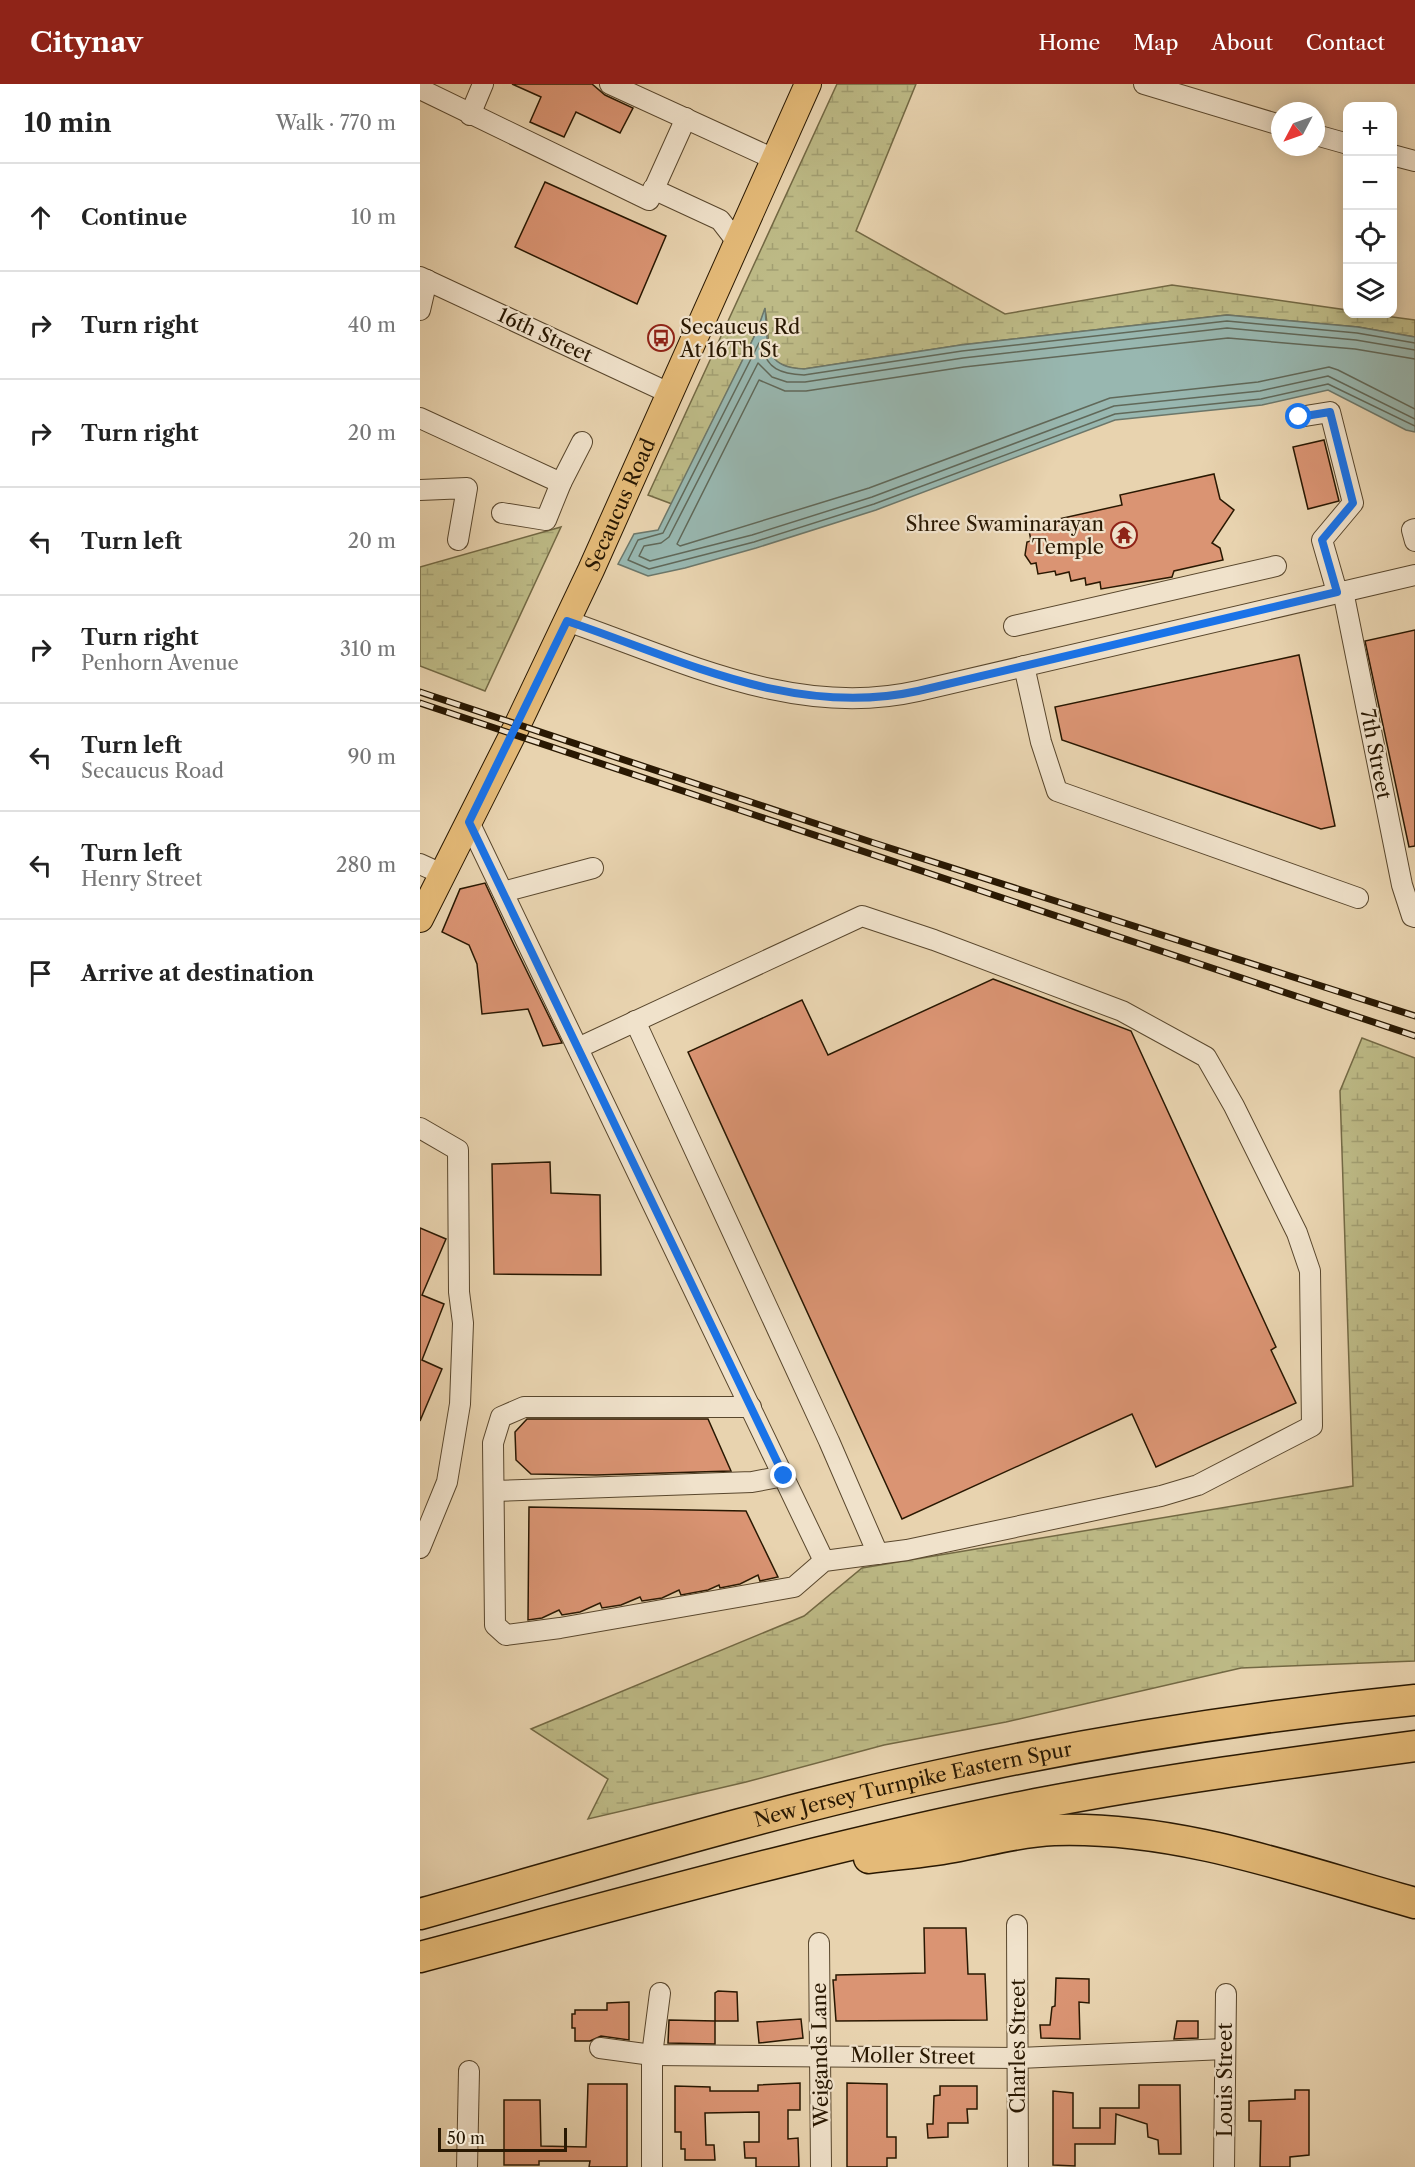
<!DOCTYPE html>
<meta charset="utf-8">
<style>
body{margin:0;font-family:"Libre Caslon Text",serif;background:#f2f2f2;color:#222}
.controls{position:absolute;right:18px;top:18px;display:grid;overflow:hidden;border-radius:12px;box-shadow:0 3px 15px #0003}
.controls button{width:54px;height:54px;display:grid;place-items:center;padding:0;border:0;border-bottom:2px solid #e0e0e0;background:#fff;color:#222;font:30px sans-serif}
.compass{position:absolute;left:851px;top:18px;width:54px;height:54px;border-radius:50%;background:#fff;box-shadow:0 3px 15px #0003;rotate:229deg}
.scale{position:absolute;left:18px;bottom:15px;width:129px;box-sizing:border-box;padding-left:6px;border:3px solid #291802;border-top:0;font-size:16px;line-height:21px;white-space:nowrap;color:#291802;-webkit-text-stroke:4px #f0e2cb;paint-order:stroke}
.stop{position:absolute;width:18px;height:18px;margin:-14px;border:4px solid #1a73e8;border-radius:50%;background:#fff}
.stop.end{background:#1a73e8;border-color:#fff;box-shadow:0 2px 6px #0008}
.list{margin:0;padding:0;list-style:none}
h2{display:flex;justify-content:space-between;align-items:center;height:78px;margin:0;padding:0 24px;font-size:26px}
h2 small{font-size:20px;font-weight:400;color:#767676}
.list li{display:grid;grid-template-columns:39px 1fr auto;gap:18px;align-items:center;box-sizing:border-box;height:108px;padding:0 24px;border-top:2px solid #e0e0e0}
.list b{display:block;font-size:22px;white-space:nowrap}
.list p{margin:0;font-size:20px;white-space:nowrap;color:#767676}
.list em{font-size:20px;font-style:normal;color:#767676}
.icon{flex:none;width:33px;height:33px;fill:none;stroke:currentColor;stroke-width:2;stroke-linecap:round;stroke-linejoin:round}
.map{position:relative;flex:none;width:995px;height:2083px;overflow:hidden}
header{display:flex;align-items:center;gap:36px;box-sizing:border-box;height:84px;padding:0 30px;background:#8f2418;color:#fff}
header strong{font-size:28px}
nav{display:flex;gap:33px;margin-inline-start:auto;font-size:21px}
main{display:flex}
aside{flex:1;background:#fff}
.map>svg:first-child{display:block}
</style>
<header>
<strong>Citynav</strong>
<nav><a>Home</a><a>Map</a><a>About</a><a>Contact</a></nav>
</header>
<main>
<aside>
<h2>10 min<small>Walk · 770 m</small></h2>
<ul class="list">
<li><svg class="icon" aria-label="ahead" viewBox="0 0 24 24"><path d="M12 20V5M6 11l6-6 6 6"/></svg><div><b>Continue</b></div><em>10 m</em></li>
<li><svg class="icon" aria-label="right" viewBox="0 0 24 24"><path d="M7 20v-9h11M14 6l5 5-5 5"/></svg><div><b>Turn right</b></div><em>40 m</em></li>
<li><svg class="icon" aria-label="right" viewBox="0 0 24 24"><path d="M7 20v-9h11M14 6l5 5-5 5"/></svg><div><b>Turn right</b></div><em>20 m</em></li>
<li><svg class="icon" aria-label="left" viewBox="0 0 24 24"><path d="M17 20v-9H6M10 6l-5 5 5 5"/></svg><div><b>Turn left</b></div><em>20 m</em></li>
<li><svg class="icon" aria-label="right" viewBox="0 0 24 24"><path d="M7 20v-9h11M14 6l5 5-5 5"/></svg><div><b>Turn right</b><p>Penhorn Avenue</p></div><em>310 m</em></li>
<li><svg class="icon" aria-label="left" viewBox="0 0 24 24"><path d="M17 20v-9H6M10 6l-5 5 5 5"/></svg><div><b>Turn left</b><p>Secaucus Road</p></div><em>90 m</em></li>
<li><svg class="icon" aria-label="left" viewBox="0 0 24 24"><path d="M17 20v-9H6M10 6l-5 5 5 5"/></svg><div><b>Turn left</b><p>Henry Street</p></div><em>280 m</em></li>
<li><svg class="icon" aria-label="arrive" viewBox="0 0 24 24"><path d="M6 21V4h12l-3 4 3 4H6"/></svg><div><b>Arrive at destination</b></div></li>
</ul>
</aside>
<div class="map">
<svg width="995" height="2083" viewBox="0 0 995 2083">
<defs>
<pattern id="wetland-marsh" width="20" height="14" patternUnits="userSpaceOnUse" patternTransform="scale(1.5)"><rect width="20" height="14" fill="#bdba86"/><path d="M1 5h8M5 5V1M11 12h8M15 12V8" fill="none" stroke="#a29f72"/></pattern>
</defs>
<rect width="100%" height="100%" fill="#e8d3af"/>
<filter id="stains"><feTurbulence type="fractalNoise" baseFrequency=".00333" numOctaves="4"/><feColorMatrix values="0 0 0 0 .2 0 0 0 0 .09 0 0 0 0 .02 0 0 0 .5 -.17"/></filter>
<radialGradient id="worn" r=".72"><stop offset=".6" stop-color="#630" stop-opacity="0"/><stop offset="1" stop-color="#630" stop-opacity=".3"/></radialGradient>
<g fill="url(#wetland-marsh)" stroke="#736944" stroke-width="1.5">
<path d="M 417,0 L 496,0 L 436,147 L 585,230 L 752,201 L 927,226 L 928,230 L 950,230 L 995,236 L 995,253 L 938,243 L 807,231 L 541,261 L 384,285 C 339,284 352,258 345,226 L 337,247 L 252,420 L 228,411 Z"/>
<path d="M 141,443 L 65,607 L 0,582 L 0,483 Z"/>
<path d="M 942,954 L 995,974 L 995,1577 L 821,1584 L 586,1638 L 464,1661 L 326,1698 L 168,1735 L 188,1695 L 111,1645 L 384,1532 L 442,1484 L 933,1402 L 920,1007 Z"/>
</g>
<path fill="#98b7b0" stroke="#6c776a" stroke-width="1.5" d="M 345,224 C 348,258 342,284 384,285 L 541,261 L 807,231 L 938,243 L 995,253 L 995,348 L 986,346 L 908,306 L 842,321 L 695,336 L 456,426 L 336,464 L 265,484 L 228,492 L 198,480 L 214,450 L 238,446 L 337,247 Z"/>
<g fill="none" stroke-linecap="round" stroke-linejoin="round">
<g stroke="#606859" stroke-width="1.5">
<path d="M 995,259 L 937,249 L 807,237 L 542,267 L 384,291 C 361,290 346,285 342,261 L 339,259 L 243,449 L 218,456 L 208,476 L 229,485 L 334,458 L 454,420 L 695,330 L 841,315 L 908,300 L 995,342"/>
<path d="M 995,266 L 936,256 L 807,244 L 543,274 L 385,298 L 367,298 L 352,293 L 338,279 L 249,453 L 241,459 L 224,462 L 219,472 L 230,477 L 332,451 L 452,413 L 694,322 L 840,307 L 908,292 L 995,335"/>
<path d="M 995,275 L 935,265 L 808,254 L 544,283 L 386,307 L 365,307 L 339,296 L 257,460 L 260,462 L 449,404 L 690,314 L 838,298 L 909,283 L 918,286 L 995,325"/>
</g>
</g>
<g fill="#da9473" stroke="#291802" stroke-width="1.5">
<path d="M 92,0 L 172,0 L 185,11 L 213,24 L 200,49 L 156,28 L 144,53 L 110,38 L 121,13 Z"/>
<path d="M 125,98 L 246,152 L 217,220 L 95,163 Z"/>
<path d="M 904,356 L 919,417 L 888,425 L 873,363 Z"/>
<path d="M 794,390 L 800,415 L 814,426 L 792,459 L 800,464 L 803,476 L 754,487 L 752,493 L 681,505 L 680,498 L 666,501 L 665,494 L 651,497 L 649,488 L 636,491 L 635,487 L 618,490 L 616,479 L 611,480 L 605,471 L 607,458 L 611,457 L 609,446 L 626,442 L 625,438 L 702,421 L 700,411 Z"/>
<path d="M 995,546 L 995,762 L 989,763 L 945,557 Z"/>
<path d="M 879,571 L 915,742 L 901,745 L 642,656 L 635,623 Z"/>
<path d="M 65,799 L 94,861 L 142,959 L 123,962 L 108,925 L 62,930 L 57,880 L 49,861 L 22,848 L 40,805 Z"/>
<path d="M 573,895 L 711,947 L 856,1263 L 851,1266 L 876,1319 L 736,1383 L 712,1330 L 482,1435 L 268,968 L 382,916 L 408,971 Z"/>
<path d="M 130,1078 L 131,1109 L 180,1111 L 181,1191 L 74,1190 L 72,1080 Z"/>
<path d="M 0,1144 L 26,1155 L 2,1211 L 24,1220 L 2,1276 L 22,1285 L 0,1337 Z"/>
<path d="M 107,1335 L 288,1335 L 311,1387 L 176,1391 L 111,1390 L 96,1376 L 95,1348 Z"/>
<path d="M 109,1423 L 326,1427 L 358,1493 L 340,1497 L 338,1491 L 320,1500 L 300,1504 L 299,1501 L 288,1506 L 261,1511 L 259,1506 L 242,1514 L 222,1517 L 220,1513 L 201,1521 L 182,1524 L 180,1519 L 160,1528 L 142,1531 L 139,1526 L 122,1534 L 108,1536 Z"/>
<path d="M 504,1844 L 546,1844 L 548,1890 L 565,1890 L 567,1936 L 416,1937 L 413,1896 L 416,1896 L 416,1891 L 505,1889 Z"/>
<path d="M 636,1894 L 669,1895 L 669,1919 L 659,1918 L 660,1955 L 621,1954 L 620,1941 L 630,1941 L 632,1923 L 635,1922 Z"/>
<path d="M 298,1907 L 317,1908 L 318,1937 L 295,1937 L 295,1909 Z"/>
<path d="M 209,1918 L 209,1956 L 181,1952 L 170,1957 L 155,1957 L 155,1944 L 152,1944 L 152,1930 L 155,1930 L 155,1926 L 187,1926 L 187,1919 Z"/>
<path d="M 381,1935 L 383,1954 L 339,1959 L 337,1938 Z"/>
<path d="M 249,1936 L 295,1937 L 295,1960 L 248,1959 Z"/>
<path d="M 757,1937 L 778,1937 L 778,1954 L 754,1955 Z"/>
<path d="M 380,1999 L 380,2026 L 368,2026 L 368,2055 L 378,2054 L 379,2083 L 336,2083 L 336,2074 L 325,2074 L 324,2058 L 339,2058 L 339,2028 L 285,2029 L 286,2061 L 294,2061 L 295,2076 L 265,2076 L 265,2065 L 261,2065 L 261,2048 L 255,2048 L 255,2002 L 290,2003 L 290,2007 L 338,2007 L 338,2001 Z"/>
<path d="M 427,1999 L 467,2000 L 467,2053 L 476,2053 L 476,2074 L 467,2074 L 467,2083 L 427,2083 Z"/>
<path d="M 168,2000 L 207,2000 L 207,2083 L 169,2083 L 170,2077 L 119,2077 L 119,2081 L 84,2081 L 84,2016 L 120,2016 L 121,2062 L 166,2063 Z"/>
<path d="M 719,2001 L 760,2001 L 761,2070 L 739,2070 L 738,2056 L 728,2053 L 727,2040 L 696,2030 L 695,2060 L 655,2060 L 655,2082 L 633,2081 L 633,2007 L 653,2009 L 653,2044 L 680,2044 L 680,2024 L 719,2024 Z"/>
<path d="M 520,2002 L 557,2002 L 557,2025 L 547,2025 L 548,2039 L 528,2039 L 528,2053 L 508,2054 L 507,2040 L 513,2040 L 514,2012 L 520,2011 Z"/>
<path d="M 875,2006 L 889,2006 L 889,2071 L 870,2073 L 870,2083 L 840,2083 L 841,2037 L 829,2037 L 829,2017 L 875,2015 Z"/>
</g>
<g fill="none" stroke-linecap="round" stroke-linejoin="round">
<defs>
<g id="minor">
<path d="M 190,0 L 354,75"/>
<path d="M 724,0 L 860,41"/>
<path d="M 0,5 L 229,116 L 266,34"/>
<path d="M 50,31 L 63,0"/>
<path d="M 896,51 L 928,60"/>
<path d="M 972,71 L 995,77"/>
<path d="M 233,105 L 300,136 L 317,158"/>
<path d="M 0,193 L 249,309"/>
<path d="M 0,226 L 7,196"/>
<path d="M 879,333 L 910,328 L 933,419 L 902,456 L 917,508"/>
<path d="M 0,334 L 141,399 L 162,358"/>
<path d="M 0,406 L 47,404 L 38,456"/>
<path d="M 82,429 L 126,436 L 141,399"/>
<path d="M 995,445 L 992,446 L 995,457"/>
<path d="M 923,507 L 982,801 L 992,832 L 995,833"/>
<path d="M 147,537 C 260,576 375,635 498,607 L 995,491"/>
<path d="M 594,542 L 856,482"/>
<path d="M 604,582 L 621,658 L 637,707 L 938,814"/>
<path d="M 49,738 L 404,1477"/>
<path d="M 0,780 L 22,790"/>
<path d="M 83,808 L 173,784"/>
<path d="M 215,937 L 409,1357 L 458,1470"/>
<path d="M 158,964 L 442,832 L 514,856 L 702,927 L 786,973 L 814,1022 L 877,1149 L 890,1187 L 892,1342 L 778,1401 L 741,1412 L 487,1466 L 404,1477 L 374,1503 L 140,1544 L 86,1551 L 75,1541 L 73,1359 L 81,1333 L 104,1323 L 331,1323"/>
<path d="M 0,1044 L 38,1066 L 39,1208 L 43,1239 L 40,1320 L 27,1398 L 0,1464"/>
<path d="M 74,1407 L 332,1398 L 364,1392"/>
<path d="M 597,1841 L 598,2083"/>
<path d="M 399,1859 L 401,2083"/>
<path d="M 180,1964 L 232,1971 L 599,1974 L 805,1965"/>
<path d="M 47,2083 L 49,1987"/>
<path d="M 232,2083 L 232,1971 L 240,1909"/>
<path d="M 804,2083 L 806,1910"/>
</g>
<g id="major">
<path id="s1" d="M 0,835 L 96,644 L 171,486 L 388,0"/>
</g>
<g id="highway">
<path d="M 449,1774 C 479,1770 509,1768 539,1762 C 570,1756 602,1747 634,1746 C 759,1742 876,1786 995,1819"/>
<path id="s2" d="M 0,1830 C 172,1782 345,1729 520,1691 C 676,1657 835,1632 995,1616"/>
<path d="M 0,1873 C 204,1819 408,1761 616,1720 C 741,1696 868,1679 995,1662"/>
</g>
</defs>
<use href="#minor" stroke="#59472d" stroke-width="22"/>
<use href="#major" stroke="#291802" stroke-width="28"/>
<use href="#highway" stroke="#291802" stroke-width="33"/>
<use href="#minor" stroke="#f0e2cb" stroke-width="20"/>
<use href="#major" stroke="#e4ba78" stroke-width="26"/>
<use href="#highway" stroke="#e4ba78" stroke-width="30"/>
<defs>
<g id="rail">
<path d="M 0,608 L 454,759 L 995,932"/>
<path d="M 0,619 L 995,952"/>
</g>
</defs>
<use href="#rail" stroke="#291802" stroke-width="7"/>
<use href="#rail" stroke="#f0e2cb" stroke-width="4.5" stroke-dasharray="14" stroke-linecap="butt"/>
</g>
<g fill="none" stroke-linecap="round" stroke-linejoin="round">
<path stroke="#1a73e8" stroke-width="8" d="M 364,1392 L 49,738 L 147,537 C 262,576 374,634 498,607 L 917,508 L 902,456 L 933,419 L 910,328 L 879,333"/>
</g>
<defs>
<symbol id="bus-ring" viewBox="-11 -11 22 22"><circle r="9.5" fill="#f0e2cb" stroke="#8f2418" stroke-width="1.5"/><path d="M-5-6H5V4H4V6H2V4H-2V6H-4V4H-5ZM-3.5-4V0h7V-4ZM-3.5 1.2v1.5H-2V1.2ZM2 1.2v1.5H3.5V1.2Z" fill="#8f2418"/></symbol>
<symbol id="temple-ring" viewBox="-11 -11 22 22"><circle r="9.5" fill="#f0e2cb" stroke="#8f2418" stroke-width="1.5"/><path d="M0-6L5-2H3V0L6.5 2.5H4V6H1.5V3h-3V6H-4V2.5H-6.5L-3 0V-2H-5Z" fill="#8f2418"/></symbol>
</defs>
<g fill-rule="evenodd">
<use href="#bus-ring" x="226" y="239" width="30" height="30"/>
<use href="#temple-ring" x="689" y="436" width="30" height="30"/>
</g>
<g text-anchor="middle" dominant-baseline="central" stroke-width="4.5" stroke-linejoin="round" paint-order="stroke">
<g font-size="20" fill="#291802" stroke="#f0e2cb" text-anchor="start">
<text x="260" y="243">Secaucus Rd<tspan x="260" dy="23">At 16Th St</tspan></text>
<text x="684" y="440" text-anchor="end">Shree Swaminarayan<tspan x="684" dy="23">Temple</tspan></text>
</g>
<g font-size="20" fill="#291802" stroke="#f0e2cb">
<text transform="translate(125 251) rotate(25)">16th Street</text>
<text stroke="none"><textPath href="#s1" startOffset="460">Secaucus Road</textPath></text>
<text transform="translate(956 670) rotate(79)">7th Street</text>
<text stroke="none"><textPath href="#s2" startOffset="510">New Jersey Turnpike Eastern Spur</textPath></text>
<text transform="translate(598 1962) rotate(-90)">Charles Street</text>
<text transform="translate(400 1971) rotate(-91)">Weigands Lane</text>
<text transform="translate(493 1972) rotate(1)">Moller Street</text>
<text transform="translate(805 1996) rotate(-90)">Louis Street</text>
</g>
</g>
<rect width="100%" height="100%" filter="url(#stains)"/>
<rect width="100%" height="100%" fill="url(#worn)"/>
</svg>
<div class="controls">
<button>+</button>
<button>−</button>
<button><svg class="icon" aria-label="locate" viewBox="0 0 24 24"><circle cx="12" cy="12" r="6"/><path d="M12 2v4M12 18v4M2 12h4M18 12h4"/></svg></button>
<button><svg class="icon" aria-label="layers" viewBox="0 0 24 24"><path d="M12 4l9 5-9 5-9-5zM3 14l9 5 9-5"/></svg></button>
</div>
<svg class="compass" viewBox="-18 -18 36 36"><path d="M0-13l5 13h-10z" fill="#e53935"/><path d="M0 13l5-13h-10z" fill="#767676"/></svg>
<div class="scale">50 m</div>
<div class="stop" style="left:879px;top:333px"></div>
<div class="stop end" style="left:364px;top:1392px"></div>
</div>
</main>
